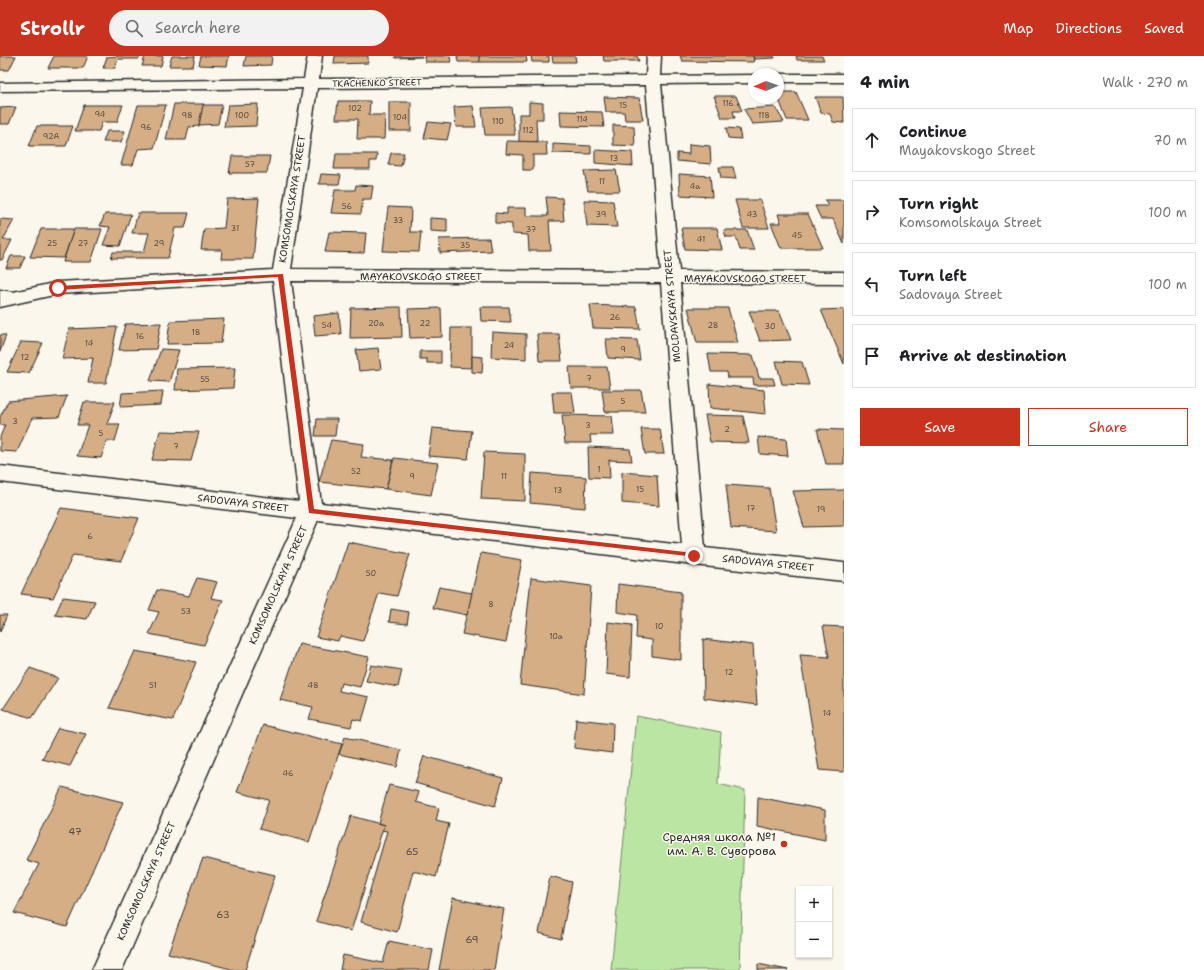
<!DOCTYPE html>
<meta charset="utf-8">
<style>
body{margin:0;font-family:"Shantell Sans",sans-serif;background:#f2f2f2;color:#202124}
.controls{position:absolute;right:12px;bottom:12px;display:grid;overflow:hidden;border-radius:0px;box-shadow:0 1px 3px #0004}
.controls button{width:36px;height:36px;display:grid;place-items:center;padding:0;border:0;border-bottom:1px solid #e0e0e0;background:#fff;color:#202124;font:20px sans-serif}
.compass{position:absolute;left:748px;top:12px;width:36px;height:36px;border-radius:50%;background:#fff;box-shadow:0 1px 3px #0004;rotate:268deg}
.stop{position:absolute;width:12px;height:12px;margin:-9px;border:3px solid #c8321e;border-radius:50%;background:#fff}
.stop.end{background:#c8321e;border-color:#fff;box-shadow:0 1px 4px #0008}
.list{margin:0;padding:0;list-style:none}
h2{display:flex;justify-content:space-between;align-items:center;height:52px;margin:0;padding:0 16px;font-size:17px}
h2 small{font-size:13px;font-weight:400;color:#757577}
.list li{display:grid;grid-template-columns:26px 1fr auto;gap:12px;align-items:center;box-sizing:border-box;height:64px;margin:0 8px 8px;padding:0 8px;border:1px solid #e0e0e0;border-radius:0px}
.list b{display:block;font-size:15px;white-space:nowrap}
.list p{margin:0;font-size:13px;white-space:nowrap;color:#757577}
.list em{font-size:13px;font-style:normal;color:#757577}
.actions{display:flex;gap:8px;padding:12px 16px}
.actions a{flex:1;padding:9px 0;border:1px solid #c8321e;border-radius:0px;text-align:center;font-size:14px;color:#c8321e}
.actions .main{background:#c8321e;color:#fff}
.icon{flex:none;width:22px;height:22px;fill:none;stroke:currentColor;stroke-width:2;stroke-linecap:round;stroke-linejoin:round}
.map{position:relative;flex:none;width:844px;height:914px;overflow:hidden}
header{display:flex;align-items:center;gap:24px;box-sizing:border-box;height:56px;padding:0 20px;background:#c8321e;color:#fff}
header strong{font-size:19px}
nav{display:flex;gap:22px;margin-inline-start:auto;font-size:14px}
.search{width:280px;height:36px;background:#f2f2f2;display:flex;align-items:center;gap:10px;box-sizing:border-box;padding:0 14px;border-radius:22px;color:#757577;font-size:15px}
main{display:flex}
aside{flex:1;background:#fff}
.map>svg:first-child{display:block}
</style>
<header>
<strong>Strollr</strong>
<div class="search"><svg class="icon" aria-label="search" viewBox="0 0 24 24"><circle cx="10" cy="10" r="6"/><path d="M15 15l6 6"/></svg>Search here</div>
<nav><a>Map</a><a>Directions</a><a>Saved</a></nav>
</header>
<main>
<div class="map">
<svg width="844" height="914" viewBox="0 0 844 914">
<rect width="100%" height="100%" fill="#fbf7ec"/>
<filter id="ink" filterUnits="userSpaceOnUse"><feTurbulence type="fractalNoise" baseFrequency=".025" numOctaves="2"/><feDisplacementMap in="SourceGraphic" scale="8" xChannelSelector="R" yChannelSelector="G"/><feConvolveMatrix kernelMatrix="1 2 1 2 8 2 1 2 1" color-interpolation-filters="sRGB"/></filter>
<g filter="url(#ink)">
<path fill="#bae5a2" stroke="#728866" d="M 636,660 L 721,676 L 718,728 L 745,734 L 740,914 L 611,914 Z"/>
<g fill="#d5ae86" stroke="#2b2b2b">
<path d="M 0,0 L 16,0 L 9,14 L 0,14 Z"/>
<path d="M 54,0 L 88,0 L 83,12 L 48,12 Z"/>
<path d="M 118,0 L 140,0 L 139,3 L 118,3 L 115,12 L 103,12 L 107,1 Z"/>
<path d="M 145,0 L 163,0 L 161,10 L 142,10 Z"/>
<path d="M 172,0 L 195,0 L 193,10 L 169,10 Z"/>
<path d="M 201,0 L 229,0 L 227,10 L 199,9 Z"/>
<path d="M 246,0 L 272,0 L 271,9 L 244,10 Z"/>
<path d="M 335,0 L 368,0 L 368,7 L 334,8 Z"/>
<path d="M 395,0 L 422,0 L 422,1 L 395,2 Z"/>
<path d="M 424,0 L 450,0 L 451,6 L 425,6 Z"/>
<path d="M 457,0 L 479,0 L 480,6 L 458,6 Z"/>
<path d="M 479,0 L 526,0 L 527,6 L 480,6 Z"/>
<path d="M 531,0 L 549,0 L 549,6 L 532,6 Z"/>
<path d="M 552,0 L 575,0 L 576,6 L 553,6 Z"/>
<path d="M 603,0 L 637,0 L 639,5 L 604,5 Z"/>
<path d="M 680,0 L 753,0 L 754,6 L 682,5 Z"/>
<path d="M 753,0 L 774,0 L 775,2 L 754,3 Z"/>
<path d="M 796,0 L 822,0 L 824,4 L 797,4 Z"/>
<path d="M 778,36 L 796,36 L 808,64 L 787,64 L 778,41 Z"/>
<path d="M 714,40 L 736,40 L 742,55 L 733,55 L 735,62 L 722,62 Z"/>
<path d="M 604,41 L 639,42 L 643,64 L 625,64 L 624,56 L 606,56 Z"/>
<path d="M 815,41 L 843,41 L 844,67 L 833,66 L 830,58 L 821,57 Z"/>
<path d="M 338,45 L 370,45 L 369,59 L 385,59 L 384,83 L 357,83 L 358,63 L 336,63 Z"/>
<rect x="389" y="46" width="22" height="29"/>
<path d="M 529,46 L 543,47 L 543,63 L 536,63 L 537,86 L 519,86 L 519,58 L 529,58 Z"/>
<path d="M 174,48 L 204,48 L 199,70 L 189,71 L 186,84 L 166,84 Z"/>
<path d="M 258,48 L 256,70 L 224,71 L 228,49 Z"/>
<path d="M 84,49 L 123,49 L 117,66 L 102,66 L 99,75 L 75,75 Z"/>
<path d="M 138,49 L 166,49 L 154,92 L 138,93 L 133,109 L 121,109 Z"/>
<path d="M 203,49 L 222,49 L 218,68 L 199,69 Z"/>
<path d="M 473,50 L 476,71 L 456,71 L 454,51 Z"/>
<path d="M 16,51 L 9,68 L 0,68 L 0,52 Z"/>
<path d="M 511,51 L 515,79 L 485,79 L 482,52 Z"/>
<path d="M 775,51 L 784,66 L 752,68 L 744,53 Z"/>
<path d="M 560,55 L 602,56 L 604,71 L 561,70 Z"/>
<path d="M 428,66 L 451,68 L 447,84 L 424,82 Z"/>
<path d="M 613,69 L 634,70 L 635,90 L 613,89 Z"/>
<path d="M 37,70 L 73,70 L 66,90 L 29,90 Z"/>
<path d="M 726,72 L 739,73 L 741,83 L 728,82 Z"/>
<path d="M 107,75 L 125,75 L 121,86 L 103,86 Z"/>
<path d="M 507,85 L 546,86 L 547,99 L 533,99 L 533,114 L 523,114 L 523,99 L 506,98 Z"/>
<path d="M 553,88 L 591,90 L 591,98 L 553,97 Z"/>
<path d="M 689,88 L 710,90 L 711,108 L 677,105 L 677,97 L 689,98 Z"/>
<path d="M 595,94 L 632,96 L 633,110 L 595,107 Z"/>
<path d="M 391,97 L 404,97 L 401,110 L 388,109 Z"/>
<path d="M 336,98 L 377,98 L 376,105 L 370,105 L 370,113 L 334,113 Z"/>
<path d="M 232,100 L 270,100 L 267,117 L 229,117 Z"/>
<path d="M 719,111 L 733,111 L 736,123 L 721,122 Z"/>
<path d="M 616,114 L 620,135 L 588,135 L 584,115 Z"/>
<path d="M 321,118 L 341,119 L 339,128 L 319,128 Z"/>
<path d="M 679,118 L 710,120 L 712,141 L 680,139 Z"/>
<path d="M 356,129 L 373,130 L 371,143 L 363,143 L 361,158 L 331,157 L 335,134 L 355,134 Z"/>
<path d="M 546,141 L 562,142 L 564,165 L 549,165 L 551,195 L 529,195 L 528,179 L 512,178 L 512,168 L 495,167 L 495,157 L 507,158 L 507,152 L 526,152 L 526,160 L 548,160 Z"/>
<path d="M 259,142 L 253,203 L 221,203 L 222,194 L 201,194 L 204,173 L 224,172 L 227,143 Z"/>
<path d="M 584,144 L 613,145 L 617,171 L 587,170 Z"/>
<path d="M 735,144 L 760,144 L 769,172 L 743,172 Z"/>
<path d="M 825,144 L 844,144 L 844,188 L 833,163 L 821,163 L 815,150 L 828,150 Z"/>
<path d="M 388,151 L 411,152 L 410,176 L 421,176 L 419,196 L 383,195 Z"/>
<path d="M 138,157 L 189,157 L 185,172 L 175,172 L 168,202 L 111,202 L 113,196 L 144,196 L 149,177 L 132,177 Z"/>
<path d="M 105,158 L 131,158 L 120,190 L 103,189 L 110,171 L 100,170 Z"/>
<path d="M 778,158 L 808,158 L 823,192 L 781,192 L 771,167 L 781,167 Z"/>
<path d="M 430,162 L 447,163 L 447,176 L 430,175 Z"/>
<path d="M 0,163 L 14,164 L 3,184 L 12,184 L 2,204 L 0,204 Z"/>
<path d="M 681,172 L 717,172 L 722,194 L 685,193 Z"/>
<path d="M 41,173 L 74,173 L 64,202 L 30,201 Z"/>
<path d="M 74,173 L 102,173 L 91,206 L 63,206 Z"/>
<path d="M 724,174 L 747,174 L 754,194 L 740,194 L 736,181 L 726,181 Z"/>
<path d="M 329,176 L 366,177 L 364,197 L 325,196 Z"/>
<path d="M 489,182 L 491,195 L 440,197 L 439,183 Z"/>
<path d="M 11,200 L 25,200 L 20,212 L 6,212 Z"/>
<path d="M 590,249 L 636,251 L 640,273 L 593,272 Z"/>
<path d="M 401,251 L 402,281 L 350,282 L 351,252 Z"/>
<path d="M 480,251 L 509,251 L 511,266 L 481,265 Z"/>
<path d="M 441,252 L 442,281 L 410,282 L 408,253 Z"/>
<path d="M 688,252 L 728,252 L 738,287 L 697,287 Z"/>
<path d="M 844,253 L 844,308 L 821,254 Z"/>
<path d="M 749,255 L 779,255 L 791,284 L 760,285 Z"/>
<path d="M 339,257 L 341,278 L 315,280 L 313,260 Z"/>
<path d="M 224,263 L 221,287 L 167,288 L 170,265 Z"/>
<path d="M 161,267 L 156,293 L 119,294 L 125,268 Z"/>
<path d="M 117,271 L 106,327 L 88,327 L 93,302 L 62,303 L 69,273 Z"/>
<path d="M 451,272 L 472,272 L 472,312 L 450,311 Z"/>
<path d="M 492,276 L 526,278 L 526,303 L 491,301 Z"/>
<path d="M 537,278 L 559,278 L 562,305 L 539,305 Z"/>
<path d="M 0,279 L 6,279 L 0,296 Z"/>
<path d="M 606,283 L 637,284 L 640,304 L 608,302 Z"/>
<path d="M 21,286 L 43,287 L 29,317 L 7,316 Z"/>
<path d="M 378,292 L 381,313 L 359,315 L 356,294 Z"/>
<path d="M 161,293 L 179,294 L 169,326 L 150,325 Z"/>
<path d="M 420,295 L 441,295 L 441,307 L 427,307 L 427,303 L 420,303 Z"/>
<path d="M 708,298 L 753,299 L 759,322 L 773,322 L 775,329 L 754,329 L 753,322 L 728,322 L 727,316 L 711,316 Z"/>
<path d="M 472,300 L 483,301 L 482,317 L 472,316 Z"/>
<path d="M 776,305 L 802,306 L 809,329 L 782,328 Z"/>
<path d="M 569,311 L 607,311 L 610,332 L 571,332 Z"/>
<path d="M 235,312 L 233,332 L 175,334 L 177,313 Z"/>
<path d="M 709,328 L 764,334 L 766,358 L 710,352 Z"/>
<path d="M 602,334 L 641,334 L 645,356 L 605,356 Z"/>
<path d="M 163,335 L 161,349 L 120,351 L 122,337 Z"/>
<path d="M 552,336 L 572,336 L 575,357 L 554,357 Z"/>
<path d="M 67,340 L 59,361 L 32,362 L 17,396 L 0,395 L 0,381 L 5,369 L 0,369 L 0,361 L 8,345 Z"/>
<path d="M 84,346 L 115,346 L 107,368 L 120,368 L 115,385 L 107,385 L 101,402 L 77,400 L 88,369 L 77,369 Z"/>
<path d="M 562,359 L 612,360 L 614,379 L 590,379 L 591,387 L 565,387 Z"/>
<path d="M 705,359 L 743,360 L 749,387 L 710,386 Z"/>
<path d="M 317,363 L 337,363 L 335,380 L 315,380 Z"/>
<path d="M 432,372 L 472,375 L 468,403 L 428,400 Z"/>
<path d="M 641,373 L 660,373 L 664,398 L 645,398 Z"/>
<path d="M 817,373 L 844,374 L 844,408 L 826,408 Z"/>
<path d="M 160,375 L 199,376 L 191,405 L 152,404 Z"/>
<path d="M 758,381 L 786,383 L 788,400 L 760,398 Z"/>
<path d="M 331,384 L 364,388 L 361,401 L 393,404 L 386,433 L 319,426 Z"/>
<path d="M 588,391 L 630,393 L 632,405 L 609,404 L 610,422 L 589,421 Z"/>
<path d="M 484,396 L 525,398 L 525,445 L 481,443 Z"/>
<path d="M 394,402 L 438,407 L 431,439 L 386,433 Z"/>
<path d="M 622,416 L 657,419 L 659,450 L 622,447 Z"/>
<path d="M 532,417 L 586,421 L 585,452 L 530,447 Z"/>
<path d="M 726,429 L 769,432 L 776,475 L 731,472 Z"/>
<path d="M 844,434 L 844,470 L 804,471 L 793,435 Z"/>
<path d="M 61,452 L 139,462 L 121,505 L 73,499 L 53,542 L 21,538 Z"/>
<path d="M 348,486 L 410,498 L 397,540 L 379,537 L 363,585 L 340,580 L 338,585 L 316,581 Z"/>
<path d="M 481,497 L 522,504 L 506,586 L 462,578 Z"/>
<path d="M 197,522 L 217,526 L 211,542 L 223,544 L 204,589 L 149,578 L 159,556 L 149,554 L 157,534 L 189,540 Z"/>
<path d="M 531,522 L 591,530 L 584,638 L 520,629 Z"/>
<path d="M 618,528 L 681,536 L 681,604 L 652,600 L 652,584 L 636,582 L 637,559 L 617,556 Z"/>
<path d="M 439,531 L 472,537 L 467,559 L 433,552 Z"/>
<path d="M 63,541 L 95,545 L 87,563 L 55,559 Z"/>
<path d="M 391,553 L 409,556 L 407,568 L 389,566 Z"/>
<path d="M 0,559 L 7,559 L 0,576 Z"/>
<path d="M 608,566 L 632,569 L 630,621 L 606,618 Z"/>
<path d="M 823,570 L 843,571 L 844,575 L 844,716 L 819,714 L 800,599 L 829,601 Z"/>
<path d="M 703,583 L 753,589 L 757,649 L 704,642 Z"/>
<path d="M 299,588 L 369,601 L 360,631 L 341,627 L 339,635 L 369,641 L 362,665 L 353,663 L 351,671 L 309,663 L 313,651 L 280,644 Z"/>
<path d="M 135,595 L 196,606 L 173,664 L 109,652 Z"/>
<path d="M 371,609 L 402,614 L 398,631 L 366,625 Z"/>
<path d="M 30,612 L 58,622 L 32,662 L 3,653 Z"/>
<path d="M 576,663 L 613,667 L 612,697 L 574,692 Z"/>
<path d="M 263,669 L 342,688 L 309,786 L 259,773 L 269,744 L 237,736 Z"/>
<path d="M 58,672 L 86,678 L 70,710 L 42,703 Z"/>
<path d="M 345,681 L 401,694 L 397,711 L 339,698 Z"/>
<path d="M 424,700 L 503,722 L 495,750 L 415,727 Z"/>
<path d="M 389,729 L 419,736 L 416,746 L 439,752 L 436,765 L 449,768 L 436,821 L 413,815 L 397,876 L 361,866 L 387,775 L 382,774 L 384,769 L 378,767 Z"/>
<path d="M 62,731 L 123,746 L 67,871 L 14,857 L 39,808 L 26,804 Z"/>
<path d="M 758,741 L 825,754 L 825,784 L 757,770 Z"/>
<path d="M 351,760 L 384,769 L 351,875 L 316,865 Z"/>
<path d="M 203,802 L 275,819 L 245,914 L 235,914 L 168,897 Z"/>
<path d="M 550,820 L 572,826 L 561,883 L 539,877 Z"/>
<path d="M 453,842 L 504,853 L 494,914 L 439,914 Z"/>
<path d="M 389,885 L 433,894 L 429,914 L 340,914 L 343,899 L 383,907 Z"/>
<path d="M 758,908 L 788,914 L 758,914 Z"/>
</g>
<g fill="none" stroke-linecap="round" stroke-linejoin="round">
<defs>
<path id="lane" d="M 0,234 L 25,238 L 26,240 L 25,242 L 21,244 L 0,240 Z"/>
<g id="street">
<path d="M 308,0 L 322,0 L 319,23 L 646,20 L 647,0 L 661,0 L 660,20 L 754,19 L 754,27 L 661,28 L 679,215 L 844,216 L 844,228 L 680,227 L 705,492 L 844,507 L 844,525 L 694,509 L 318,464 L 122,914 L 92,914 L 297,462 L 0,426 L 0,410 L 299,445 L 273,225 L 58,238 L 0,251 L 0,239 L 58,226 L 273,214 L 303,32 L 0,35 L 0,27 L 304,23 ZM 646,29 L 661,215 L 291,213 L 317,32 ZM 291,225 L 661,227 L 682,489 L 321,447 Z"/>
<path d="M 776,18 L 844,18 L 844,26 L 778,26 L 778,18 Z"/>
</g>
</defs>
<use href="#lane" stroke="#2b2b2b" stroke-width="3"/>
<use href="#street" stroke="#2b2b2b" stroke-width="3"/>
<use href="#lane" fill="#fbf7ec" fill-rule="evenodd"/>
<use href="#street" fill="#fbf7ec" fill-rule="evenodd"/>
</g>
</g>
<path fill="#c8321e" d="M 283,218 L 314,453 L 694,497 L 697,500 L 696,501 L 309,457 L 278,221 L 58,234 L 55,232 L 58,230 Z"/>
<circle fill="#c8321e" stroke="#fbf7ec" stroke-width="1.5" cx="784" cy="788" r="4"/>
<g text-anchor="middle" dominant-baseline="central" stroke-width="3" stroke-linejoin="round" paint-order="stroke">
<g font-size="8" fill="#564c42">
<text x="728" y="47">116</text>
<text x="623" y="49">15</text>
<text x="355" y="52">102</text>
<text x="100" y="58">94</text>
<text x="187" y="59">98</text>
<text x="242" y="59">100</text>
<text x="764" y="59">118</text>
<text x="400" y="61">104</text>
<text x="582" y="63">114</text>
<text x="498" y="65">110</text>
<text x="146" y="71">96</text>
<text x="528" y="74">112</text>
<text x="51" y="80">92А</text>
<text x="614" y="102">13</text>
<text x="250" y="108">57</text>
<text x="602" y="125">11</text>
<text x="695" y="130">4а</text>
<text x="347" y="150">56</text>
<text x="601" y="158">39</text>
<text x="752" y="158">43</text>
<text x="398" y="164">33</text>
<text x="235" y="172">31</text>
<text x="531" y="173">37</text>
<text x="797" y="179">45</text>
<text x="701" y="183">41</text>
<text x="52" y="187">25</text>
<text x="83" y="187">27</text>
<text x="159" y="187">29</text>
<text x="465" y="189">35</text>
<text x="615" y="261">26</text>
<text x="376" y="267">20а</text>
<text x="425" y="267">22</text>
<text x="327" y="269">54</text>
<text x="713" y="269">28</text>
<text x="770" y="270">30</text>
<text x="196" y="276">18</text>
<text x="140" y="280">16</text>
<text x="89" y="287">14</text>
<text x="509" y="289">24</text>
<text x="623" y="293">9</text>
<text x="25" y="301">12</text>
<text x="589" y="322">7</text>
<text x="205" y="323">55</text>
<text x="623" y="345">5</text>
<text x="15" y="365">3</text>
<text x="588" y="369">3</text>
<text x="727" y="373">2</text>
<text x="101" y="377">5</text>
<text x="176" y="390">7</text>
<text x="599" y="413">1</text>
<text x="356" y="415">52</text>
<text x="412" y="420">9</text>
<text x="504" y="420">11</text>
<text x="640" y="433">15</text>
<text x="558" y="434">13</text>
<text x="751" y="452">17</text>
<text x="821" y="453">19</text>
<text x="90" y="480">6</text>
<text x="371" y="517">50</text>
<text x="491" y="548">8</text>
<text x="186" y="555">53</text>
<text x="659" y="570">10</text>
<text x="556" y="580">10а</text>
<text x="729" y="616">12</text>
<text x="153" y="629">51</text>
<text x="313" y="629">48</text>
<text x="827" y="657">14</text>
<text x="288" y="717">46</text>
</g>
<g font-size="9" fill="#2b2b2b" stroke="#fbf7ec">
<text transform="translate(377 27) rotate(-1)">TKACHENKO STREET</text>
</g>
<g font-size="10" fill="#2b2b2b" stroke="#fbf7ec">
<text transform="translate(292 143) rotate(-81)">KOMSOMOLSKAYA STREET</text>
<text x="421" y="220">MAYAKOVSKOGO STREET</text>
<text x="745" y="222">MAYAKOVSKOGO STREET</text>
<text transform="translate(672 250) rotate(-95)">MOLDAVSKAYA STREET</text>
<text transform="translate(243 447) rotate(7)">SADOVAYA STREET</text>
<text transform="translate(768 507) rotate(6)">SADOVAYA STREET</text>
<text transform="translate(278 529) rotate(-66)">KOMSOMOLSKAYA STREET</text>
<text transform="translate(146 825) rotate(-66)">KOMSOMOLSKAYA STREET</text>
</g>
<g font-size="10" fill="#564c42">
<text x="75" y="775">47</text>
<text x="412" y="795">65</text>
<text x="223" y="858">63</text>
<text x="472" y="883">69</text>
</g>
<g font-size="12" fill="#2b2b2b" stroke="#fbf7ec" text-anchor="end">
<text x="776" y="781">Средняя школа №1<tspan x="776" dy="14">им. А. В. Суворова</tspan></text>
</g>
</g>
</svg>
<div class="controls">
<button>+</button>
<button>−</button>
</div>
<svg class="compass" viewBox="-18 -18 36 36"><path d="M0-13l5 13h-10z" fill="#e53935"/><path d="M0 13l5-13h-10z" fill="#757577"/></svg>
<div class="stop" style="left:58px;top:232px"></div>
<div class="stop end" style="left:694px;top:500px"></div>
</div>
<aside>
<h2>4 min<small>Walk · 270 m</small></h2>
<ul class="list">
<li><svg class="icon" aria-label="ahead" viewBox="0 0 24 24"><path d="M12 20V5M6 11l6-6 6 6"/></svg><div><b>Continue</b><p>Mayakovskogo Street</p></div><em>70 m</em></li>
<li><svg class="icon" aria-label="right" viewBox="0 0 24 24"><path d="M7 20v-9h11M14 6l5 5-5 5"/></svg><div><b>Turn right</b><p>Komsomolskaya Street</p></div><em>100 m</em></li>
<li><svg class="icon" aria-label="left" viewBox="0 0 24 24"><path d="M17 20v-9H6M10 6l-5 5 5 5"/></svg><div><b>Turn left</b><p>Sadovaya Street</p></div><em>100 m</em></li>
<li><svg class="icon" aria-label="arrive" viewBox="0 0 24 24"><path d="M6 21V4h12l-3 4 3 4H6"/></svg><div><b>Arrive at destination</b></div></li>
</ul>
<div class="actions"><a class="main">Save</a><a>Share</a></div>
</aside>
</main>
